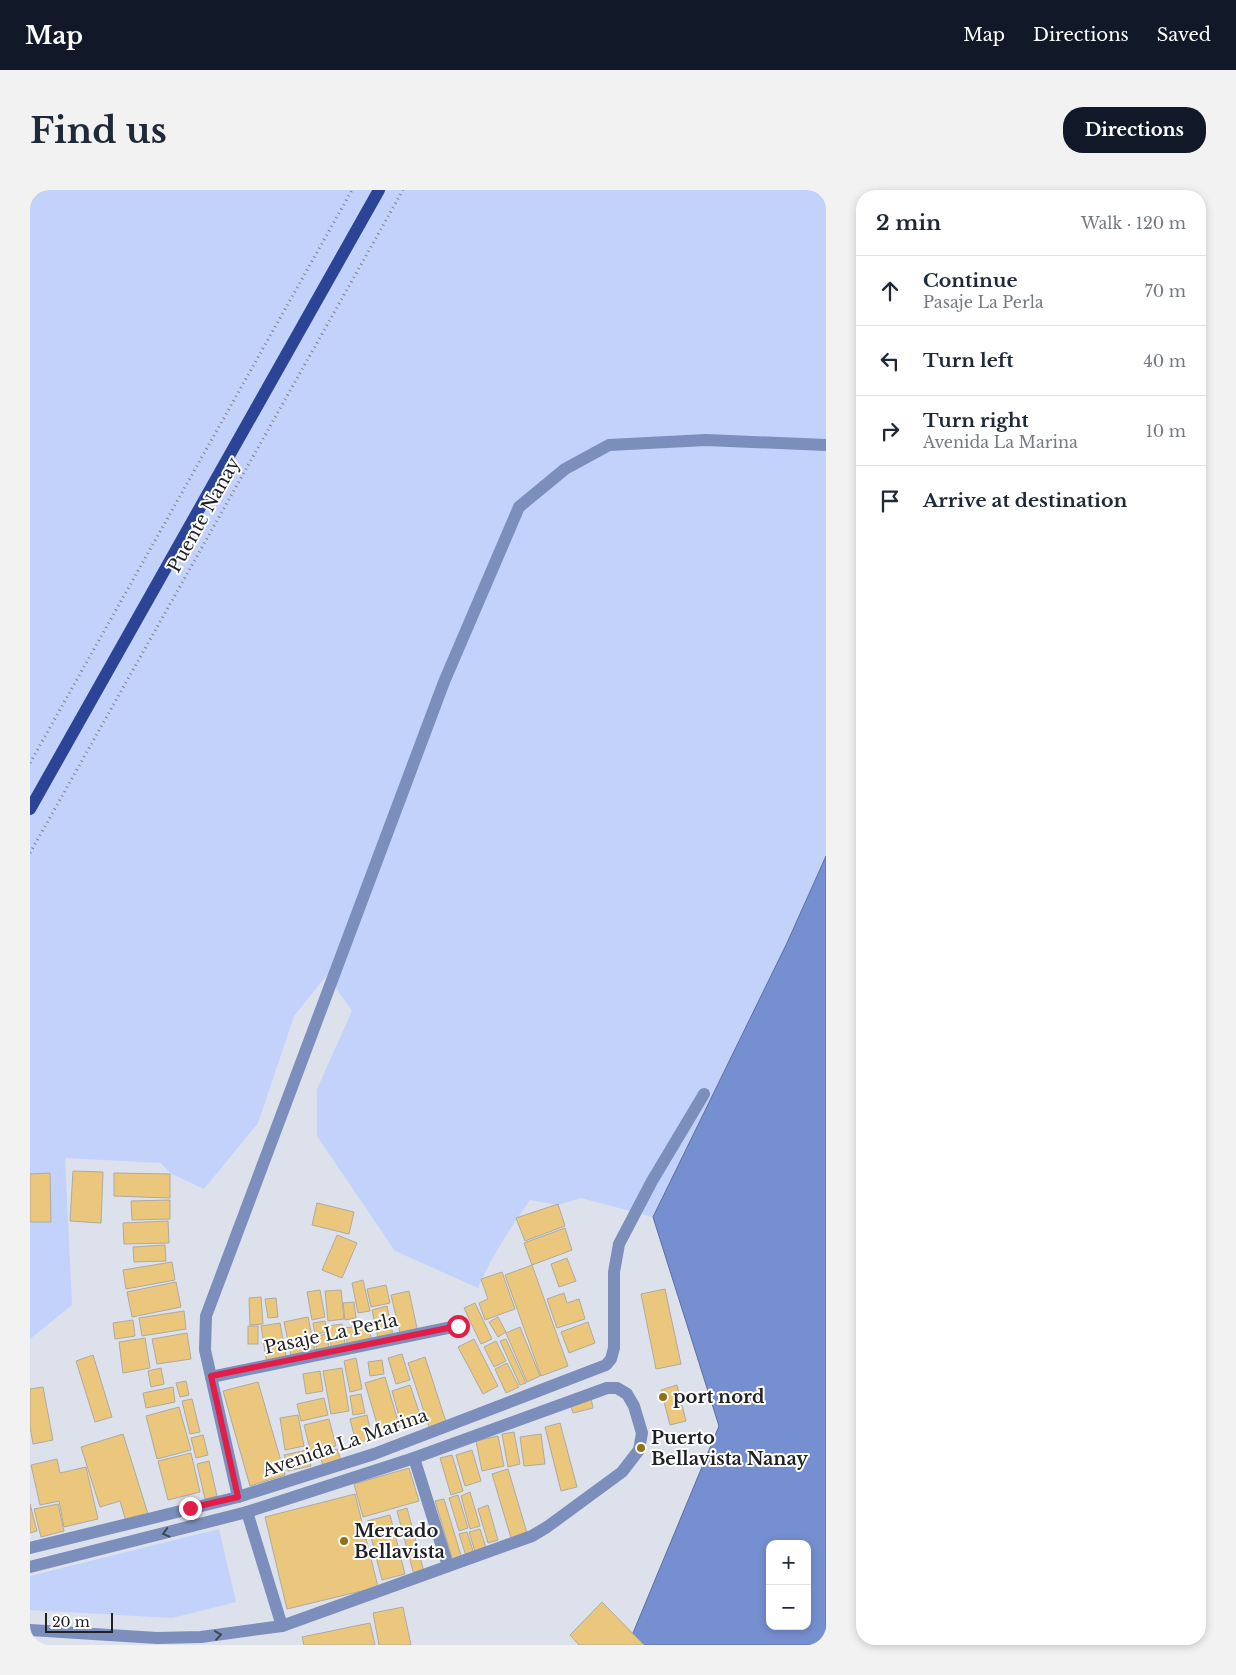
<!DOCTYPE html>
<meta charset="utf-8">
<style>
body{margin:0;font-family:"Libre Baskerville",serif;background:#f2f2f3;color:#1f2937}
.controls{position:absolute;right:15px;bottom:15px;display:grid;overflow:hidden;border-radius:10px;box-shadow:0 2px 8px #0003}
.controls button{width:45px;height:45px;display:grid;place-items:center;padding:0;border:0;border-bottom:1px solid #e0e1e3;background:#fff;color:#1f2937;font:25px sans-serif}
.scale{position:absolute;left:15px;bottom:12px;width:68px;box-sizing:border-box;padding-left:5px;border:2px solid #1f2125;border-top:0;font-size:14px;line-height:18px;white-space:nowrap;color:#1f2125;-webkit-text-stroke:4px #fff;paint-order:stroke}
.stop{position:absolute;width:15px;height:15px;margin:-11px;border:4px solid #e11d48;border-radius:50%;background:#fff}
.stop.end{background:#e11d48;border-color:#fff;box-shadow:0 1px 5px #0008}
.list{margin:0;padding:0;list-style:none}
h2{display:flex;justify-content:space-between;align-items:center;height:65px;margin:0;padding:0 20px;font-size:21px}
h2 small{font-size:16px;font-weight:400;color:#747a83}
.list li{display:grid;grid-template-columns:32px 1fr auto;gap:15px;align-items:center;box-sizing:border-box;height:70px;padding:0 20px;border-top:1px solid #e0e1e3}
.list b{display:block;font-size:19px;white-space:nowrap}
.list p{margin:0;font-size:16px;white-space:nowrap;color:#747a83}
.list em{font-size:16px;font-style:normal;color:#747a83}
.icon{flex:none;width:28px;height:28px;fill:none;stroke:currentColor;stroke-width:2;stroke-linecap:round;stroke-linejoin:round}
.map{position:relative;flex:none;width:796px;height:1455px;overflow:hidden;border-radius:20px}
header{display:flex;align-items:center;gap:30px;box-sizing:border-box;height:70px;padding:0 25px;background:#111827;color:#fff}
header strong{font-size:24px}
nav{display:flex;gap:28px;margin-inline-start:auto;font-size:18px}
.intro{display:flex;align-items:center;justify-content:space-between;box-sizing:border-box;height:120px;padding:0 30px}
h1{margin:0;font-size:35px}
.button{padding:12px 22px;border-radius:20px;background:#111827;color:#fff;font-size:18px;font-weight:700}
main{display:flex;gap:30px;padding:0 30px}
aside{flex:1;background:#fff;border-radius:20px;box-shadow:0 2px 8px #0003}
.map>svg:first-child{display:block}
</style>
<header>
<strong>Map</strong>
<nav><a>Map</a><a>Directions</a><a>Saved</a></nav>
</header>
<div class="intro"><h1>Find us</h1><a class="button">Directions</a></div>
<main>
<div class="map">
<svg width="796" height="1455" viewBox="0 0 796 1455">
<rect width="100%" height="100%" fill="#dce1ec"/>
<g fill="#c2d2fa">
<path d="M 0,0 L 796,0 L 796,666 L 757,753 L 623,1027 L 551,1008 L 528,1015 L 500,1010 C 481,1037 461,1067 448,1098 L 365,1061 L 287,946 L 287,899 L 322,821 L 297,785 L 264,826 L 228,933 L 174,999 L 140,983 L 131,973 L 35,968 L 42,1115 L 0,1149 Z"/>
<path d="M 189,1339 L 206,1412 L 142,1428 L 0,1420 L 0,1386 Z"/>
</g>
<path fill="#768fd0" stroke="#5c6e9d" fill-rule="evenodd" d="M 796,666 L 796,1455 L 598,1455 L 689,1236 L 623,1027 L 757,753 ZM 740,1354 L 777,1354 L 777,1436 L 740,1436 Z"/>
<g fill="#eac77d" stroke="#afaa9f">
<path d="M 43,981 L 73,982 L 71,1033 L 40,1031 Z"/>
<path d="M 20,983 L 21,1032 L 0,1032 L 0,984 Z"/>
<path d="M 84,983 L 140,984 L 140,1008 L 84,1006 Z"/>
<path d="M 140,1010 L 140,1029 L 102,1030 L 101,1011 Z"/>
<path d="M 287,1013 L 324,1022 L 319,1044 L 282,1035 Z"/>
<path d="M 528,1014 L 535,1036 L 495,1051 L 486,1028 Z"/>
<path d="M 138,1031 L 139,1053 L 94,1054 L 93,1033 Z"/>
<path d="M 535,1038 L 542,1060 L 502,1075 L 494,1053 Z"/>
<path d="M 307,1045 L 327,1053 L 312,1088 L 292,1080 Z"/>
<path d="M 135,1055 L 136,1071 L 104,1072 L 103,1057 Z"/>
<path d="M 537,1068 L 546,1091 L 529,1097 L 521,1074 Z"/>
<path d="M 142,1072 L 145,1090 L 96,1099 L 93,1080 Z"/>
<path d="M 502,1075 L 538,1176 L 511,1186 L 475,1085 Z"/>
<path d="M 472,1082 L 485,1119 L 455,1130 L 449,1113 L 458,1109 L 451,1089 Z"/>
<path d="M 333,1090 L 340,1121 L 328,1123 L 322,1093 Z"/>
<path d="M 146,1092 L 151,1117 L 102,1127 L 97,1102 Z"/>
<path d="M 356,1095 L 360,1113 L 341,1117 L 337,1099 Z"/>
<path d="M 635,1099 L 651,1174 L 626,1179 L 611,1104 Z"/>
<path d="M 290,1100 L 295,1127 L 282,1130 L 277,1102 Z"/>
<path d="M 311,1100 L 314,1129 L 298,1131 L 295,1101 Z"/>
<path d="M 379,1101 L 388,1143 L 371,1147 L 361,1105 Z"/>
<path d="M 534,1103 L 537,1113 L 549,1109 L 555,1129 L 527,1138 L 517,1109 Z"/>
<path d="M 231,1107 L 233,1134 L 220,1135 L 219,1108 Z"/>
<path d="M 246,1108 L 248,1127 L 238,1128 L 235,1109 Z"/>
<path d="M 324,1112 L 326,1128 L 315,1130 L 313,1113 Z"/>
<path d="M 445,1113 L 462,1149 L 451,1154 L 434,1118 Z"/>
<path d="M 357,1116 L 364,1150 L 349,1153 L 342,1120 Z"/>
<path d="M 154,1121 L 156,1139 L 112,1146 L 109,1128 Z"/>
<path d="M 278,1127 L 286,1165 L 262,1170 L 254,1132 Z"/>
<path d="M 468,1127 L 476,1142 L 468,1147 L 459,1132 Z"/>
<path d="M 103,1130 L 105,1146 L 85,1149 L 83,1133 Z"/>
<path d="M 295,1131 L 297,1142 L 285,1144 L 283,1133 Z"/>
<path d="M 558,1132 L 565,1153 L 539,1163 L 531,1142 Z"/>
<path d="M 250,1133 L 257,1171 L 237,1174 L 231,1136 Z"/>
<path d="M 312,1134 L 316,1160 L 302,1162 L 298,1136 Z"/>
<path d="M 339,1134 L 342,1154 L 318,1158 L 315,1138 Z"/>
<rect x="218" y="1136" width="10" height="18"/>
<path d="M 490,1137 L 510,1186 L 497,1192 L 476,1143 Z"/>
<path d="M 157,1143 L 161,1169 L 127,1174 L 122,1149 Z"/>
<path d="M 296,1144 L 300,1162 L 288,1165 L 284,1147 Z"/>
<path d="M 115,1148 L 120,1178 L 93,1183 L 89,1152 Z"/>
<path d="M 444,1149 L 468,1196 L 453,1204 L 428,1157 Z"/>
<path d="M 476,1149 L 496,1193 L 490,1195 L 470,1151 Z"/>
<path d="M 466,1151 L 476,1171 L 464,1177 L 454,1157 Z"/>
<path d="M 372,1164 L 380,1190 L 366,1194 L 358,1168 Z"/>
<path d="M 63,1165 L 82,1227 L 65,1232 L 46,1171 Z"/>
<path d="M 395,1167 L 416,1232 L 399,1237 L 378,1173 Z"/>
<path d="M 326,1168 L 332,1199 L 320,1202 L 314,1171 Z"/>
<path d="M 352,1170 L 354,1184 L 340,1186 L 338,1172 Z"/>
<path d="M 477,1173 L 489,1197 L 476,1203 L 465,1179 Z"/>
<path d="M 131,1178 L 134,1194 L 121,1197 L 118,1181 Z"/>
<path d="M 312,1178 L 319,1221 L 301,1224 L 293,1181 Z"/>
<path d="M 290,1181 L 293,1201 L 276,1204 L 273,1184 Z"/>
<path d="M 355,1187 L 370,1238 L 350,1244 L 335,1193 Z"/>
<path d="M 156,1191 L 159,1205 L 150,1207 L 146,1193 Z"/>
<path d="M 228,1192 L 255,1285 L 220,1296 L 193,1201 Z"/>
<path d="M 380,1195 L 392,1231 L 372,1237 L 362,1201 Z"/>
<path d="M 647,1195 L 656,1231 L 640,1235 L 631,1200 Z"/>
<path d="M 13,1197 L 23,1250 L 3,1254 L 0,1236 L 0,1199 Z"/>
<path d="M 143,1197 L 145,1212 L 116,1218 L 113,1203 Z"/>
<path d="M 331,1204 L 335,1223 L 323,1225 L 320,1206 Z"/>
<path d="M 294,1208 L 298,1225 L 271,1231 L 267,1214 Z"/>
<path d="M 561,1208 L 563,1218 L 543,1223 L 540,1213 Z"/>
<path d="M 162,1209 L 170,1242 L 160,1244 L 152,1211 Z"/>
<path d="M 149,1217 L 161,1260 L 127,1269 L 116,1226 Z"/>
<path d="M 268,1225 L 274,1256 L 255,1260 L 250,1228 Z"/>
<path d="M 337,1225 L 342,1249 L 326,1253 L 320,1229 Z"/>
<path d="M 299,1229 L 306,1256 L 281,1263 L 274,1235 Z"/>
<path d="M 530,1233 L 547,1297 L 531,1301 L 515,1237 Z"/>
<path d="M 484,1242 L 490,1274 L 478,1277 L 472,1244 Z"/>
<path d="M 93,1244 L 118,1324 L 96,1331 L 90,1311 L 70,1317 L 51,1257 Z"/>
<path d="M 511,1244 L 515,1274 L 494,1276 L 490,1247 Z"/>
<path d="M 173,1245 L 178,1265 L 166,1268 L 161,1248 Z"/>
<path d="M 468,1246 L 474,1276 L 452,1281 L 446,1251 Z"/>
<path d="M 307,1259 L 311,1270 L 293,1275 L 289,1264 Z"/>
<path d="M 277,1260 L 281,1276 L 258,1281 L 254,1265 Z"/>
<path d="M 442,1260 L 451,1291 L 435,1296 L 426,1265 Z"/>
<path d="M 161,1263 L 170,1302 L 138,1310 L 128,1271 Z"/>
<path d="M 422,1265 L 433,1301 L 421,1305 L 410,1268 Z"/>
<path d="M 27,1269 L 30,1283 L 56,1277 L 68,1329 L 34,1337 L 29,1311 L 10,1315 L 1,1275 Z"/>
<path d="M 179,1271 L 187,1306 L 175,1309 L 167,1274 Z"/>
<path d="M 379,1278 L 389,1311 L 333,1327 L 324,1294 Z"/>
<path d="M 478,1279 L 497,1343 L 481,1348 L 462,1284 Z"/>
<path d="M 440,1302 L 450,1336 L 440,1339 L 431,1306 Z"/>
<path d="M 325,1304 L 348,1397 L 257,1419 L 235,1327 Z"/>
<path d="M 428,1305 L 438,1338 L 429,1341 L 419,1308 Z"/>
<path d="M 414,1309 L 432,1369 L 423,1371 L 405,1311 Z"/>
<path d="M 0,1314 L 7,1341 L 0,1343 Z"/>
<path d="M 28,1314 L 34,1341 L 11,1347 L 4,1319 Z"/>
<path d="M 458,1315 L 468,1350 L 458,1353 L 448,1319 Z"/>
<path d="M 377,1318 L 394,1382 L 384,1385 L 367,1321 Z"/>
<path d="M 360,1325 L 375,1384 L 352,1390 L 337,1331 Z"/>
<path d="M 450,1339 L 457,1361 L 446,1365 L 439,1342 Z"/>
<path d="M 437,1342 L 444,1364 L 436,1366 L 429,1344 Z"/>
<path d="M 572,1412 L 614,1455 L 549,1455 L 540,1445 Z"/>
<path d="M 373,1417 L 381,1455 L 349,1455 L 343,1423 Z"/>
<path d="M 340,1433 L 345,1455 L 274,1455 L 272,1447 Z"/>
</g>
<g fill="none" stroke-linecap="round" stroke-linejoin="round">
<g stroke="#7f828a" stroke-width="3" stroke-dasharray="1 4" stroke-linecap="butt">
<path d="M 0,573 L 322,0"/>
<path d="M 0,663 L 373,0"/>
</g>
<g stroke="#7b8ebc" stroke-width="12">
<path d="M 181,1187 L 427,1136"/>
<path d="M 384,1268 L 418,1376"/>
<path d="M 208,1307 L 175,1160 L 176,1126 L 414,492 L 489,317 L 535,279 L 579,255 L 676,250 L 796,255"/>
<path d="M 217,1322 L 252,1436"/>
<path d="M 0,1358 L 208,1307 L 344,1264 L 576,1175 L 581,1169 L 584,1158 L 584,1082 L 589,1054 L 622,991 L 674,904"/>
<path d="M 0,1377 L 217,1322 L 384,1268 L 577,1198 L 587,1198 L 597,1204 L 604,1216 L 612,1243 L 609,1260 L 592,1282 L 517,1337 L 502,1346 L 252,1436 L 171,1447 L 127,1448 L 0,1440"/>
</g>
<path stroke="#2b4495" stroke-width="12" d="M 0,619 L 349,0"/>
</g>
<defs><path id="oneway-chevron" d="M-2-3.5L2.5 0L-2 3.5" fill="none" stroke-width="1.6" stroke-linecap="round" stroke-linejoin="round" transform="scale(1.25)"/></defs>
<g stroke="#3f475a">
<use href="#oneway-chevron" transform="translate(136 1343) rotate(165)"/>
<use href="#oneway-chevron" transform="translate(188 1445) rotate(-8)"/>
</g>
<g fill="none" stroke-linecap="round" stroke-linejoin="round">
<path stroke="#e11d48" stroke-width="6" d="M 160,1318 L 208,1307 L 181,1186 L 428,1136"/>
</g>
<g fill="#937118" stroke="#fff" stroke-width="2">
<circle cx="633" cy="1207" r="5"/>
<circle cx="611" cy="1258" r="5"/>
<circle cx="314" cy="1351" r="5"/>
</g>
<g text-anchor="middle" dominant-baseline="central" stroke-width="4" stroke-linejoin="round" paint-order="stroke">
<g font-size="18" fill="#1f2125" stroke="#fff">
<text transform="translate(174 325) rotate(-61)">Puente Nanay</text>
<text transform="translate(301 1144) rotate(-12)">Pasaje La Perla</text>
<text transform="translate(315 1253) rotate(-19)">Avenida La Marina</text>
</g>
<g font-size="18" font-weight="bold" fill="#1f2125" stroke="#fff" text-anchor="start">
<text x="643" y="1207">port nord</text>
<text x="621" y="1248">Puerto<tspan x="621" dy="21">Bellavista Nanay</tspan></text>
<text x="324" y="1341">Mercado<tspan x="324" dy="21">Bellavista</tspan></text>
</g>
</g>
</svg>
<div class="controls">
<button>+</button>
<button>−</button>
</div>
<div class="scale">20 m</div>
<div class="stop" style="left:428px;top:1136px"></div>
<div class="stop end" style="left:160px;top:1318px"></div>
</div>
<aside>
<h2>2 min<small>Walk · 120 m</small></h2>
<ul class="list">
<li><svg class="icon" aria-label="ahead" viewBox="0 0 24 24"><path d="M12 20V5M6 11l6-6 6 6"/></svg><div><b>Continue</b><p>Pasaje La Perla</p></div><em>70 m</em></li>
<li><svg class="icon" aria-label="left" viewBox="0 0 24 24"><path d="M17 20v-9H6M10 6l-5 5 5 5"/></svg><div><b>Turn left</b></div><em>40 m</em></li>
<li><svg class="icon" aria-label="right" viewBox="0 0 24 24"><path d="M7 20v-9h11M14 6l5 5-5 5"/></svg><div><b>Turn right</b><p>Avenida La Marina</p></div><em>10 m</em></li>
<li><svg class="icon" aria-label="arrive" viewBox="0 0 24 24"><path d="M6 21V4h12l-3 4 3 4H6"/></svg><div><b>Arrive at destination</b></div></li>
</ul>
</aside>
</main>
